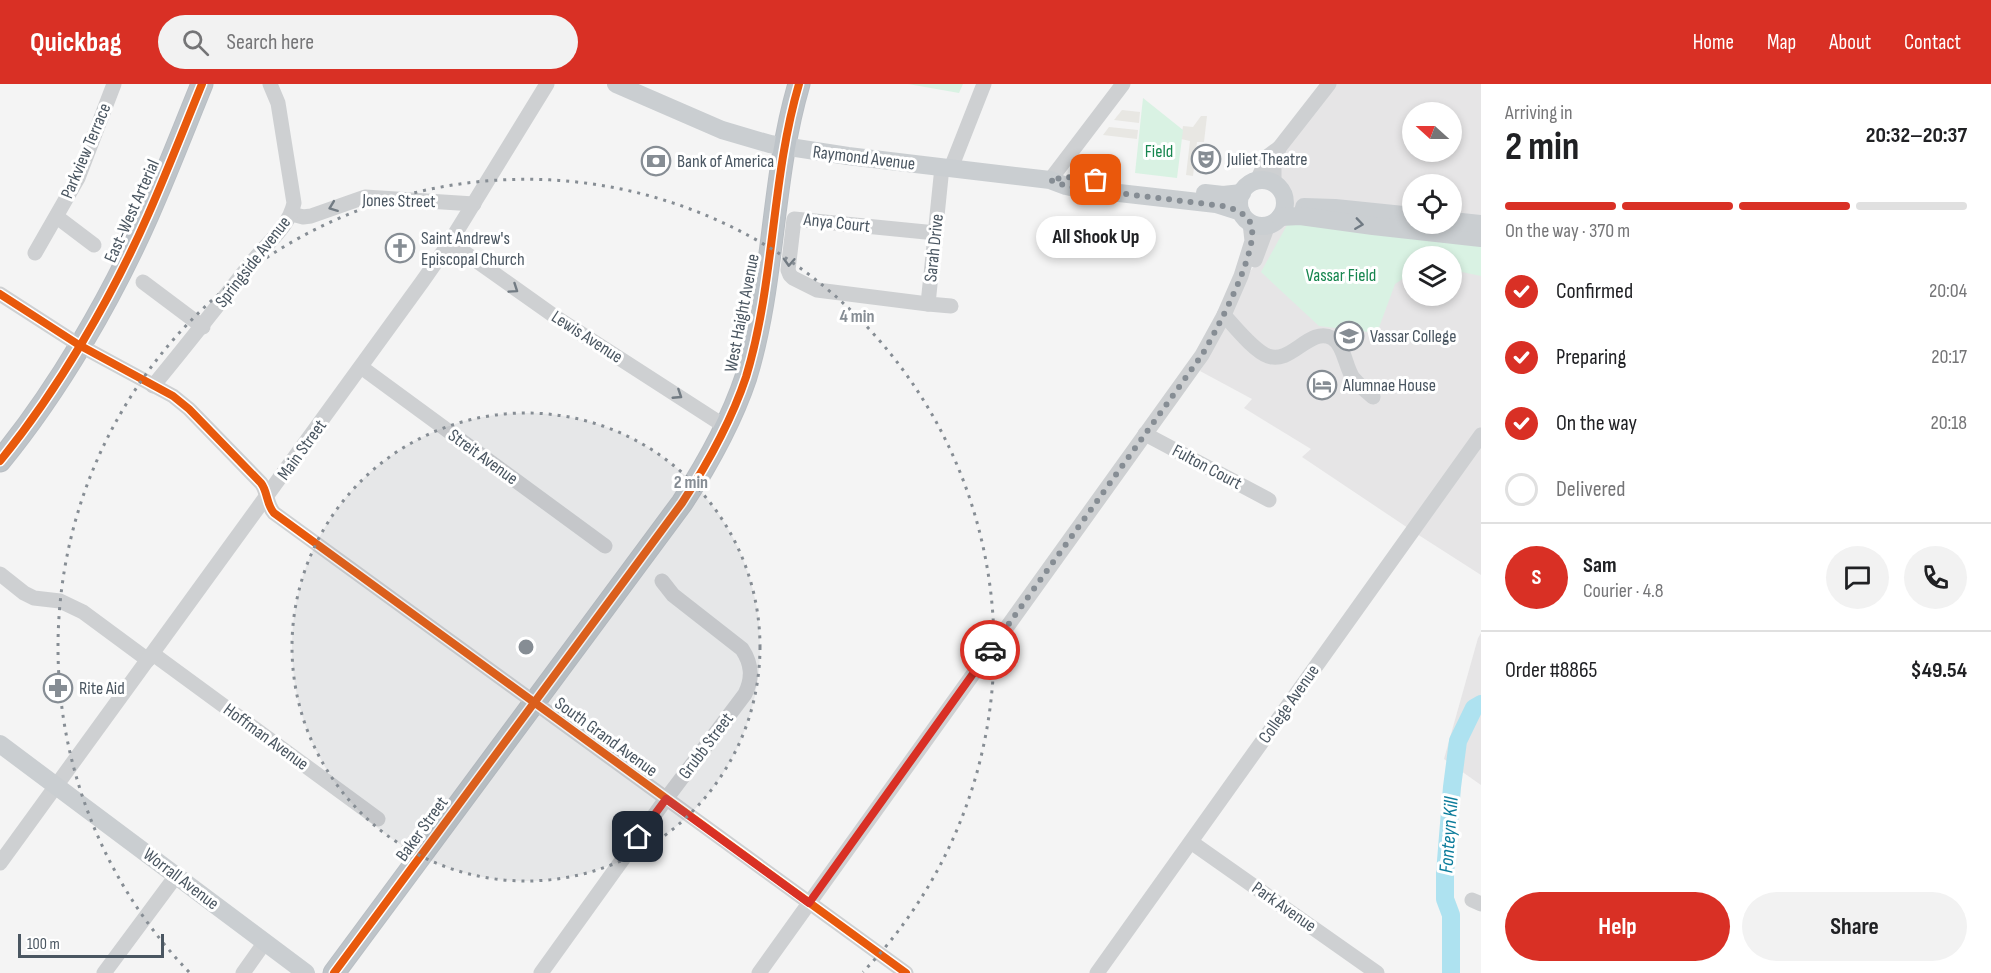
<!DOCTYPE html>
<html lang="en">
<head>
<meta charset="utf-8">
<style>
	:root { --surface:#fff; --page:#f2f2f2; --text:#202124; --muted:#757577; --line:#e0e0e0; --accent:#d93025 }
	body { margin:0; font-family:"Sofia Sans Condensed",sans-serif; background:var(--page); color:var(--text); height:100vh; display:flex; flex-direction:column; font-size:22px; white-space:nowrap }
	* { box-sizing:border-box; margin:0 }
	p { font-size:20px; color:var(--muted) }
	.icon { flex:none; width:33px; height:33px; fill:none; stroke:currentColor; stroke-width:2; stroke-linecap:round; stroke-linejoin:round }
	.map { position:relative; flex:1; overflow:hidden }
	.details { display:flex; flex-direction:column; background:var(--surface); width:510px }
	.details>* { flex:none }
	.needle { width:39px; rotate:291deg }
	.controls { position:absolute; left:1402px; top:18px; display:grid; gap:12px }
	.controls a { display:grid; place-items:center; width:60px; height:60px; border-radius:50%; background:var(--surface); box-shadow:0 3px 9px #0003; font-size:30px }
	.scale { position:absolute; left:18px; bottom:15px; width:146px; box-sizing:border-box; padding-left:6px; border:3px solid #4a5661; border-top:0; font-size:16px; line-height:21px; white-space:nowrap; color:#4a5661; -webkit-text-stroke:4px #fff; paint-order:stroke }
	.pin { position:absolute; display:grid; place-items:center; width:51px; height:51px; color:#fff; margin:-26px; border-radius:12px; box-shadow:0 3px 9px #0006 }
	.courier { position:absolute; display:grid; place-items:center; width:60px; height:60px; margin:-30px; border:4px solid #d93025; border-radius:50%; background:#fff; color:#222; box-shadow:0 2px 8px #0007 }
	.bubble { position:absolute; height:42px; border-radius:21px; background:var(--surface); box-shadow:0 3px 9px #0003; font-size:20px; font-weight:700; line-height:42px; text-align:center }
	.head em { font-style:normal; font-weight:700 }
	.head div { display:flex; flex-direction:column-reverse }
	.head { display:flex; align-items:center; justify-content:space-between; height:102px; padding:0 24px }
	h1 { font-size:39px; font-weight:700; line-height:45px }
	.bar { display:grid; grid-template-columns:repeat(4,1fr); gap:9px 6px; align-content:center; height:72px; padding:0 24px }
	.bar i { height:8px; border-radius:4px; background:var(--line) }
	.bar .on { background:var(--accent) }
	.bar p { grid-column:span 4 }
	.line { display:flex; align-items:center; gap:15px; padding:0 24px; border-top:2px solid var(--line) }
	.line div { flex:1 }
	.round { display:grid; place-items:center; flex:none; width:63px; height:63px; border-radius:32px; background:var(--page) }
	ol { padding:0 24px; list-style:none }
	li { display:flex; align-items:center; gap:18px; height:66px }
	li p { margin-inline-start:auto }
	li .icon { padding:6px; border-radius:50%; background:var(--accent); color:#fff; stroke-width:4 }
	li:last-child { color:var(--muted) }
	li i { width:33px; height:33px; border:3px solid var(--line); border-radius:50% }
	.action { display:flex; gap:12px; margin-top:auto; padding:12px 24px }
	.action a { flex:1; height:69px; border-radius:36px; background:var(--accent); color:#fff; font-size:24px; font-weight:700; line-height:69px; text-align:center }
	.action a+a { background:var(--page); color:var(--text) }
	header { display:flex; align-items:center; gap:36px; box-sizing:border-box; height:84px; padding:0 30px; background:var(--accent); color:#fff }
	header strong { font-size:28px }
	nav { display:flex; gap:33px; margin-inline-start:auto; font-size:21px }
	.search { width:420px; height:54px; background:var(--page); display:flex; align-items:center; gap:15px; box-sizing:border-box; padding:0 21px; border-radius:33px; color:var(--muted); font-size:22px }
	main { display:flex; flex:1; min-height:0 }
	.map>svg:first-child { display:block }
	.commercial { fill:#e8e7e3 }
	.education { fill:#e6e5e6; fill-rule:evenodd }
	.green { fill:#d9f2e3 }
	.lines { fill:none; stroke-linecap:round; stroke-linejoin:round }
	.river { stroke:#aee2f0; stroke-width:18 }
	.highway-casing { stroke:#b9bec3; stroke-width:23 }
	.minor { stroke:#ced0d2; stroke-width:15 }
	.major { stroke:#caced1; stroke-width:18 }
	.highway { stroke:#bec4c9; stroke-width:21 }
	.cycleway-casing { stroke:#fff; stroke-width:11 }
	.cycleway { stroke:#e8590c; stroke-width:8 }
	.oneway { stroke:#727b83 }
	.oneway2 { stroke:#707a83 }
	.done { stroke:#868d94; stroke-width:6; stroke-dasharray:0 10.8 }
	.route { stroke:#d93025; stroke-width:8 }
	.ring { fill:none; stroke:#868d94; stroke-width:3; stroke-dasharray:3 6 }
	.labels { text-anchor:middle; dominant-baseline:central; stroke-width:6; stroke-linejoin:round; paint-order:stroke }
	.street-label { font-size:18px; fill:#4a5661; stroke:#fff }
	.park-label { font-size:18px; fill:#17864f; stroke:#fff }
	.poi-label { font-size:18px; fill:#4a5661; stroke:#fff; text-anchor:start }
	.water-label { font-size:20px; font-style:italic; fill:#0c7c9b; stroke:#fff }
	.centre { fill:#868d94; stroke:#fff; stroke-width:3 }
	.ring-label { font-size:18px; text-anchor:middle; font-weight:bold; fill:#868d94; stroke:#fff; stroke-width:6; stroke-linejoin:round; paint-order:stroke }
</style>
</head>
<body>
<header>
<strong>Quickbag</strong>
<div class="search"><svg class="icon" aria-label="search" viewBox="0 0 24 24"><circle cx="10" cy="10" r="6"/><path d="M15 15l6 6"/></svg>Search here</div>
<nav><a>Home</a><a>Map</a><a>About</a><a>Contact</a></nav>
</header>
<main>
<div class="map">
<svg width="1481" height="889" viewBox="0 0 1481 889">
	<rect width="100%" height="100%" fill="#f4f4f4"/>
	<g class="commercial">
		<polygon points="1122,26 1140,28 1139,39 1114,36"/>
		<polygon points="1201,32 1207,32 1204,58 1197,58 1193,92 1186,91 1190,57 1181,55 1183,42 1193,43"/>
		<polygon points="1109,43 1138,46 1137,55 1103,51"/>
	</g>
	<g class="education">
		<path d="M1330 0H1481V491L1417 450 1302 373 1311 365 1244 324 1252 315 1200 287 1212 267 1245 195 1256 179 1267 151 1283 130 1286 122 1278 99 1281 74ZM1413 28H1452V68H1413ZM1413 100H1452V140H1413ZM1413 172H1452V212H1413Z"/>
		<polygon points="1481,549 1481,701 1444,675 1478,554"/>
	</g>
	<g class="green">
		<polygon points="908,0 963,0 959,9"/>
		<polygon points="1143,14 1183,46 1177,94 1135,89"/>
		<polygon points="1313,135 1481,152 1481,192 1452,186 1452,172 1413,172 1413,188 1395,200 1377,249 1319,242 1261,188 1287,141"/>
	</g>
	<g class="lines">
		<polyline class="river" points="1451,889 1451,831 1445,815 1445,789 1452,703 1458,657 1474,624 1481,620"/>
		<g class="highway-casing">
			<g id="highway">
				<path d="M0 377C58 306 111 215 148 131 167 88 184 44 202 0"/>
				<path d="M334 889 682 419C708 379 731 338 746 293 775 198 771 95 799 0"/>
			</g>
		</g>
		<g class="minor">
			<polyline points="1279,64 1329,0"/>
			<polyline points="942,83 928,220 951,222"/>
			<polyline points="951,84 984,0"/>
			<polyline points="1050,96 1123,0"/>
			<polyline points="1257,97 1268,72 1279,64 1274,82 1274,100"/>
			<polyline points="292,130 303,133 311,132 365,113 474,120"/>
			<polyline points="57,133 94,161"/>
			<polyline points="450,158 557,234 726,343"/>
			<polyline points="35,169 78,94 114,0"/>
			<polyline points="1255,176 1268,141"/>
			<polyline points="143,198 203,243"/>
			<path d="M0 210 79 261 173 312 189 325 261 399C268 408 266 420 274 429L906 889"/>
			<polyline points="928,220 817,206 793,194 790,191 788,186 794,135 936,149"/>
			<path d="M1224 231C1235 243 1254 267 1268 272 1291 281 1310 242 1332 254 1344 260 1345 282 1353 294 1359 301 1366 307 1373 313"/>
			<polyline points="361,283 605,462"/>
			<path d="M153 302C187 261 219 220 252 178 267 159 289 143 294 119L278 19 270 0"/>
			<polyline points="1145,350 1269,416"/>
			<polyline points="0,490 24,509 34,514 60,517 83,528 148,576"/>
			<polyline points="153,570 378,735"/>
			<polyline points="1191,758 1377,889"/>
			<polyline points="0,779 422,198 450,158 547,0"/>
			<polyline points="1472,816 1481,820"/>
			<polyline points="104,889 176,792"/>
			<polyline points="243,889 265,858"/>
			<path d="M541 889 666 715 745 610C753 594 752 580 742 565L673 511 662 497"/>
			<polyline points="759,889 1202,271 1224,231 1241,192 1252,157 1250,139"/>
			<polyline points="1097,889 1481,351"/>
		</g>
		<g class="major">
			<polyline points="616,0 722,46 770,60 848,72 1050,96 1066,102 1075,104 1216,120 1241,128"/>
			<circle cx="1262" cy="119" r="23"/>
			<polyline points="1205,109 1223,111 1242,109"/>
			<polyline points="1304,123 1335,124 1413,132"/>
			<polyline points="1280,133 1300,132 1373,142 1481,154"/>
			<polyline points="1452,137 1481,140"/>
			<polyline points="0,660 306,889"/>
		</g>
		<use href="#highway" class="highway"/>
		<g class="cycleway-casing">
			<g id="cycleway">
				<path d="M0 210 79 261 173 312 189 325 261 399C268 408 266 420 274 429L906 889"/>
				<path d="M0 377C58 306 111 215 148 131 167 88 184 44 202 0"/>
				<path d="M334 889 682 419C708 379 731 338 746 293 775 198 771 95 799 0"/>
			</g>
		</g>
		<use href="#cycleway" class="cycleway"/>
	</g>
	<defs><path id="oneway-chevron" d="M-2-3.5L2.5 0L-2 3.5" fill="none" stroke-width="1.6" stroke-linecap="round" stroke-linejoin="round" transform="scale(1.5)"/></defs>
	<g class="oneway">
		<use href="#oneway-chevron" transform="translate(333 123) rotate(159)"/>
		<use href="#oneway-chevron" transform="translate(789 178) rotate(93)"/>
		<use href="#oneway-chevron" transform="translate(514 205) rotate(34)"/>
		<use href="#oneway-chevron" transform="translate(678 311) rotate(33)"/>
	</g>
	<use class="oneway2" href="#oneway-chevron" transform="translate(1359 140) rotate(8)"/>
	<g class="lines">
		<path class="done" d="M990 566 1202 271C1215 249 1263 161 1250 138 1244 128 1234 125 1223 122L1077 104 1066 102 1050 96 1067 93 1096 96"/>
		<polyline class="route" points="638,753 666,715 809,819 990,566"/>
	</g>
	<circle cx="526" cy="563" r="234" fill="#868d94" fill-opacity=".12"/>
	<g class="ring">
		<circle cx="526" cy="563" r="234"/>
		<path d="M189 888A468 468 0 1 1 863 888"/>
	</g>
	<defs>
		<g id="theatre-ring" transform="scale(1.5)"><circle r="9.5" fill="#fff" stroke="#868d94" stroke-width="1.5"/><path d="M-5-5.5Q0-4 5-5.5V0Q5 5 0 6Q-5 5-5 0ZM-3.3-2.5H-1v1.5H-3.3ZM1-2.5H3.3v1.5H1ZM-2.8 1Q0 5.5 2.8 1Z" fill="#868d94"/></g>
		<g id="bank-ring" transform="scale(1.5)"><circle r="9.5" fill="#fff" stroke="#868d94" stroke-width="1.5"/><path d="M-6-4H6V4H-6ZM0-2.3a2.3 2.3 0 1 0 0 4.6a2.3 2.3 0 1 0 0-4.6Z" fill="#868d94"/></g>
		<g id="church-ring" transform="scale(1.5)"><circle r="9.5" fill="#fff" stroke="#868d94" stroke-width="1.5"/><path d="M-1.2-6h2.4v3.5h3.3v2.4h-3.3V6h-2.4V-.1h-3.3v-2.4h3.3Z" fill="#868d94"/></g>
		<g id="university-ring" transform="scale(1.5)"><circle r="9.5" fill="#fff" stroke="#868d94" stroke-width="1.5"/><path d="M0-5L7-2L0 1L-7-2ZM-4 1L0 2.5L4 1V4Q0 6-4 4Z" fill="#868d94"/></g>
		<g id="hotel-ring" transform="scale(1.5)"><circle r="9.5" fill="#fff" stroke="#868d94" stroke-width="1.5"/><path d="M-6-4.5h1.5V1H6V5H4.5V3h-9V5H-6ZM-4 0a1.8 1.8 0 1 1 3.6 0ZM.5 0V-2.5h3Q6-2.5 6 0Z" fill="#868d94"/></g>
		<g id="pharmacy-ring" transform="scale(1.5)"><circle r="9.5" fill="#fff" stroke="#868d94" stroke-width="1.5"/><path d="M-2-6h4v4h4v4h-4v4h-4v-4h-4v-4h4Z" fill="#868d94"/></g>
	</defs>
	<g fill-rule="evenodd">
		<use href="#theatre-ring" x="1206" y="75"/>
		<use href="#bank-ring" x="656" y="77"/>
		<use href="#church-ring" x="400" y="164"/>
		<use href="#university-ring" x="1349" y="252"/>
		<use href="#hotel-ring" x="1322" y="301"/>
		<use href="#pharmacy-ring" x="58" y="604"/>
	</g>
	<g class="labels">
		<g class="street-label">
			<text transform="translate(86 67) rotate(-67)">Parkview Terrace</text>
			<text transform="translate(864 74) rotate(7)">Raymond Avenue</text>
			<text transform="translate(399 117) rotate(1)">Jones Street</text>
			<text transform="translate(132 127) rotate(-66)">East-West Arterial</text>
			<text transform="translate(837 139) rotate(6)">Anya Court</text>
			<text transform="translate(934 164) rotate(-84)">Sarah Drive</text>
			<text transform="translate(253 178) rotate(-52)">Springside Avenue</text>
			<text transform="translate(742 229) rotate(-79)">West Haight Avenue</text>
			<text transform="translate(587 253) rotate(33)">Lewis Avenue</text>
			<text transform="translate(302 366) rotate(-54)">Main Street</text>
			<text transform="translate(483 373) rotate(36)">Streit Avenue</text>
			<text transform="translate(1207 383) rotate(28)">Fulton Court</text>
			<text transform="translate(1289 620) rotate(-55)">College Avenue</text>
			<text transform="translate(266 653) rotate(36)">Hoffman Avenue</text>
			<text transform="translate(606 653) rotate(36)">South Grand Avenue</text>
			<text transform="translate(706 662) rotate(-53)">Grubb Street</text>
			<text transform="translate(422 745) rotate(-54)">Baker Street</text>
			<text transform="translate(181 795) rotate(37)">Worrall Avenue</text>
			<text transform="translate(1284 823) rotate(35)">Park Avenue</text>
		</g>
		<g class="park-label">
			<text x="1159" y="67">Field</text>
			<text x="1341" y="191">Vassar Field</text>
		</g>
		<g class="poi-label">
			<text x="1227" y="75">Juliet Theatre</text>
			<text x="677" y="77">Bank of America</text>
			<text x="421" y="154">Saint Andrew's<tspan x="421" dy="21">Episcopal Church</tspan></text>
			<text x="1370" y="252">Vassar College</text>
			<text x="1343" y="301">Alumnae House</text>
			<text x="79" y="604">Rite Aid</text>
		</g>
		<g class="water-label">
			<text transform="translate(1449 751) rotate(-86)">Fonteyn Kill</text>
		</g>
	</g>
	<circle cx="526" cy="563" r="9" class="centre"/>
	<g class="ring-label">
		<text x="857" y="238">4 min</text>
		<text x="691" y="404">2 min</text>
	</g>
</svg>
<div class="controls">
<a><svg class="needle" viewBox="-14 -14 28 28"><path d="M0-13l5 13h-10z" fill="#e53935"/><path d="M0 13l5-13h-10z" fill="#757577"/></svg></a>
<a><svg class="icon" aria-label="locate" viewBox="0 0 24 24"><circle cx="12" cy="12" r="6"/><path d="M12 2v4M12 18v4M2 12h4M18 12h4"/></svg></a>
<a><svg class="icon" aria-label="layers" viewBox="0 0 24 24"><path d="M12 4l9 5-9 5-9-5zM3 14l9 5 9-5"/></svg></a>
</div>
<div class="scale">100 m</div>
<div class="pin" style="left:1096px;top:96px;background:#ea580c"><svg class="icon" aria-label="bag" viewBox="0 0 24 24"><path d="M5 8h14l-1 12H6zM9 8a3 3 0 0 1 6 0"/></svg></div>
<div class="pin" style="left:638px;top:753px;background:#1f2937"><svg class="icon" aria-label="home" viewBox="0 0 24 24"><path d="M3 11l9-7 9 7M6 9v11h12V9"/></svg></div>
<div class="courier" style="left:990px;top:566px"><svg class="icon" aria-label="car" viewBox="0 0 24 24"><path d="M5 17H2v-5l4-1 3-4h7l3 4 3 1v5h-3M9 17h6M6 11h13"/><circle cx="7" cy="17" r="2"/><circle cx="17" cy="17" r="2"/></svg></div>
<div class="bubble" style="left:1036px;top:132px;width:120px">All Shook Up</div>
</div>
<section class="details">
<div class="head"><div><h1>2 min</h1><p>Arriving in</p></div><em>20:32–20:37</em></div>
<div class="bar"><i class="on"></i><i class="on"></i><i class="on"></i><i></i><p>On the way · 370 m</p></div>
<ol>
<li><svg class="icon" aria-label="check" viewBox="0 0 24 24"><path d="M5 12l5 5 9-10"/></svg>Confirmed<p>20:04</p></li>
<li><svg class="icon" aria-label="check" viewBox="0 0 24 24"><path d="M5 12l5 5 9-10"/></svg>Preparing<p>20:17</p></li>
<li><svg class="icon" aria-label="check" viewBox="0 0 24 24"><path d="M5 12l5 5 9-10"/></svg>On the way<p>20:18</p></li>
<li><i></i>Delivered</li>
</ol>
<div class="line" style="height:108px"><b class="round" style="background:var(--accent);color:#fff">S</b><div><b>Sam</b><p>Courier · 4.8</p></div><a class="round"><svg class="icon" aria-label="chat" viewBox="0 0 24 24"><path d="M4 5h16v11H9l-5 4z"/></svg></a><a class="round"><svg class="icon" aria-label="phone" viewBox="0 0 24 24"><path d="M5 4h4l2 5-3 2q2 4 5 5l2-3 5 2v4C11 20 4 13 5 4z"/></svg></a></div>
<div class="line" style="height:78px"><div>Order #8865</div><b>$49.54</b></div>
<div class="action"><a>Help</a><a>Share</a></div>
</section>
</main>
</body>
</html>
